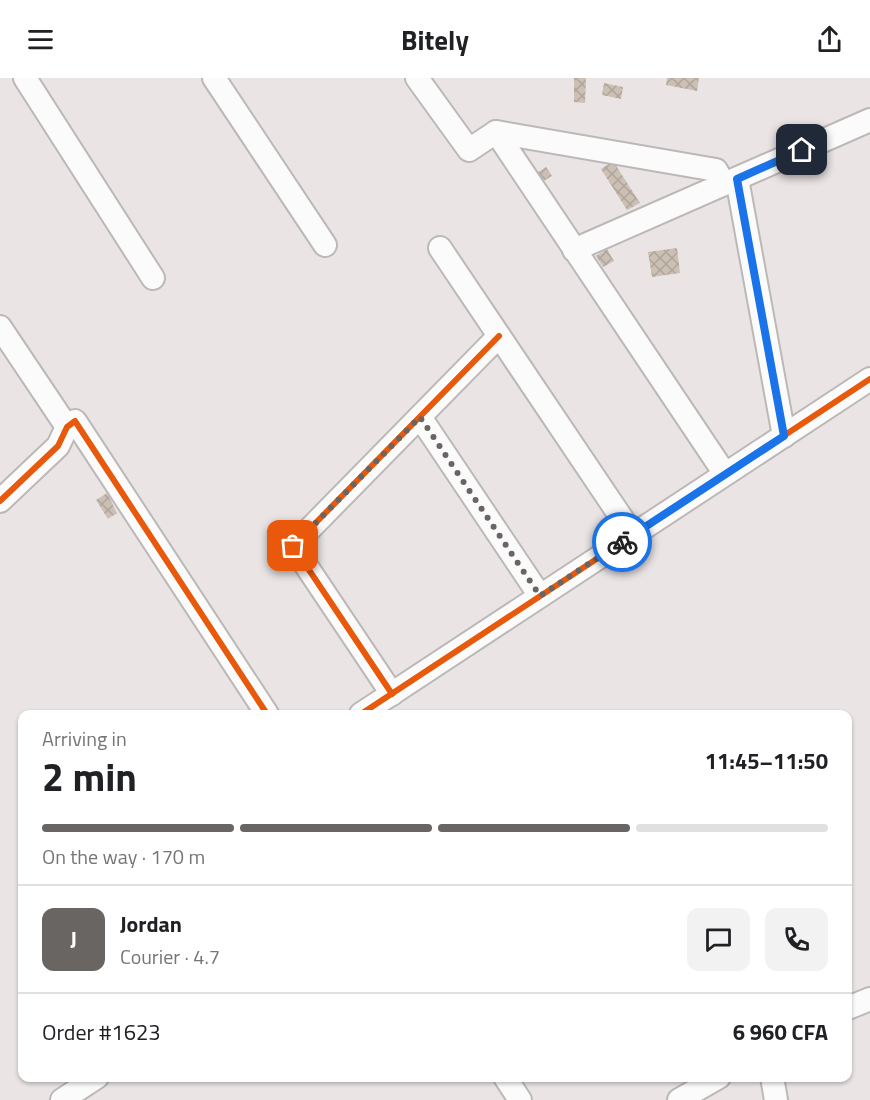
<!DOCTYPE html>
<html lang="en">
<head>
<meta charset="utf-8">
<style>
	:root { --surface:#fff; --page:#f2f2f2; --text:#202124; --muted:#757577; --line:#e0e0e0; --accent:#696563 }
	body { margin:0; font-family:"Titillium Web",sans-serif; background:var(--page); color:var(--text); height:100vh; display:flex; flex-direction:column; font-size:22px; white-space:nowrap }
	* { box-sizing:border-box; margin:0 }
	p { font-size:20px; color:var(--muted) }
	.icon { flex:none; width:33px; height:33px; fill:none; stroke:currentColor; stroke-width:2; stroke-linecap:round; stroke-linejoin:round }
	.map { position:relative; flex:1; overflow:hidden }
	.drawer { position:absolute; left:18px; top:632px; width:834px; height:372px; display:flex; flex-direction:column; background:var(--surface); border-radius:12px; box-shadow:0 2px 4px #0004 }
	.drawer>* { flex:none }
	.pin { position:absolute; display:grid; place-items:center; width:51px; height:51px; color:#fff; margin:-26px; border-radius:12px; box-shadow:0 3px 9px #0006 }
	.courier { position:absolute; display:grid; place-items:center; width:60px; height:60px; margin:-30px; border:4px solid #1a73e8; border-radius:50%; background:#fff; color:#222; box-shadow:0 2px 8px #0007 }
	.overview em { font-style:normal; font-weight:700 }
	.overview div { display:flex; flex-direction:column-reverse }
	.overview { display:flex; align-items:center; justify-content:space-between; height:102px; padding:0 24px }
	h1 { font-size:39px; font-weight:700; line-height:45px }
	.bar { display:grid; grid-template-columns:repeat(4,1fr); gap:9px 6px; align-content:center; height:72px; padding:0 24px }
	.bar i { height:8px; border-radius:4px; background:var(--line) }
	.bar .current { background:var(--accent) }
	.bar p { grid-column:span 4 }
	.line { display:flex; align-items:center; gap:15px; padding:0 24px; border-top:2px solid var(--line) }
	.line div { flex:1 }
	.round { display:grid; place-items:center; flex:none; width:63px; height:63px; border-radius:12px; background:var(--page) }
	header { display:flex; justify-content:space-between; align-items:center; height:78px; padding:0 24px; background:var(--surface); font-size:27px; font-weight:700 }
	.map>svg:first-child { display:block }
	.building { fill:url(#building-cross-hatch) }
	.lines { fill:none; stroke-linecap:round; stroke-linejoin:round }
	.minor-casing { stroke:#bcb8b7; stroke-width:26 }
	.minor { stroke:#fcfbfb; stroke-width:22 }
	.cycleway-casing { stroke:#fff; stroke-width:10 }
	.cycleway { stroke:#e8590c; stroke-width:6 }
	.done { stroke:#696563; stroke-width:6; stroke-dasharray:0 10.8 }
	.route { stroke:#1a73e8; stroke-width:8 }
</style>
</head>
<body>
<header><svg class="icon" aria-label="menu" viewBox="0 0 24 24"><path d="M4 6h16M4 12h16M4 18h16"/></svg>Bitely<svg class="icon" aria-label="share" viewBox="0 0 24 24"><path d="M12 15V3M7 8l5-5 5 5M5 13v7h14v-7"/></svg></header>
<div class="map">
<svg width="870" height="1022" viewBox="0 0 870 1022">
	<defs>
		<pattern id="building-cross-hatch" width="8" height="8" patternUnits="userSpaceOnUse" patternTransform="scale(1.5)"><rect width="8" height="8" fill="#ccc0b5"/><path d="M0 0l8 8M0 8l8-8" fill="none" stroke="#afa59b"/></pattern>
	</defs>
	<rect width="100%" height="100%" fill="#eae5e4"/>
	<g class="building">
		<polygon points="574,0 586,0 585,25 574,24"/>
		<polygon points="667,0 699,0 697,13 666,7"/>
		<polygon points="604,5 623,9 621,21 602,17"/>
		<polygon points="613,83 640,125 627,132 601,91"/>
		<polygon points="546,89 552,98 540,105 535,96"/>
		<polygon points="677,170 680,195 652,199 648,174"/>
		<polygon points="607,171 614,183 603,189 596,178"/>
		<polygon points="107,415 117,435 108,441 96,422"/>
	</g>
	<g class="lines">
		<g class="minor-casing">
			<g id="minor">
				<polyline points="25,0 153,200"/>
				<polyline points="214,0 325,167"/>
				<polyline points="417,0 469,72 496,54 716,92 724,106"/>
				<polyline points="496,54 725,396"/>
				<polyline points="737,101 784,358"/>
				<polyline points="440,170 633,457"/>
				<polyline points="574,172 870,42"/>
				<polyline points="0,249 67,349"/>
				<polyline points="420,339 540,518"/>
				<polyline points="0,423 58,368 67,349 75,343 267,636"/>
				<polyline points="392,616 293,468 499,258"/>
				<polyline points="361,636 870,301"/>
				<polyline points="848,930 870,921"/>
				<polyline points="505,999 520,1022"/>
				<polyline points="772,999 776,1022"/>
				<polyline points="62,1022 97,999"/>
				<polyline points="679,1022 719,999"/>
			</g>
		</g>
		<use href="#minor" class="minor"/>
		<g class="cycleway-casing">
			<g id="cycleway">
				<polyline points="0,423 58,368 67,349 75,343 267,636"/>
				<polyline points="392,616 293,468 499,258"/>
				<polyline points="361,636 870,301"/>
			</g>
		</g>
		<use href="#cycleway" class="cycleway"/>
	</g>
	<g class="lines">
		<polyline class="done" points="293,468 420,339 540,518 622,464"/>
		<polyline class="route" points="622,464 784,358 737,101 802,72"/>
	</g>
</svg>
<div class="pin" style="left:293px;top:468px;background:#ea580c"><svg class="icon" aria-label="bag" viewBox="0 0 24 24"><path d="M5 8h14l-1 12H6zM9 8a3 3 0 0 1 6 0"/></svg></div>
<div class="pin" style="left:802px;top:72px;background:#1f2937"><svg class="icon" aria-label="home" viewBox="0 0 24 24"><path d="M3 11l9-7 9 7M6 9v11h12V9"/></svg></div>
<div class="courier" style="left:622px;top:464px"><svg class="icon" aria-label="bike" viewBox="0 0 24 24"><circle cx="6" cy="16" r="4"/><circle cx="18" cy="16" r="4"/><path d="M6 16l4-8h5l3 8M10 8l3 8H6M13 5h3"/></svg></div>
<section class="drawer">
<div class="overview"><div><h1>2 min</h1><p>Arriving in</p></div><em>11:45–11:50</em></div>
<div class="bar"><i class="current"></i><i class="current"></i><i class="current"></i><i></i><p>On the way · 170 m</p></div>
<div class="line" style="height:108px"><b class="round" style="background:var(--accent);color:#fff">J</b><div><b>Jordan</b><p>Courier · 4.7</p></div><a class="round"><svg class="icon" aria-label="chat" viewBox="0 0 24 24"><path d="M4 5h16v11H9l-5 4z"/></svg></a><a class="round"><svg class="icon" aria-label="phone" viewBox="0 0 24 24"><path d="M5 4h4l2 5-3 2q2 4 5 5l2-3 5 2v4C11 20 4 13 5 4z"/></svg></a></div>
<div class="line" style="height:78px"><div>Order #1623</div><b>6 960 CFA</b></div>
</section>
</div>
</body>
</html>
